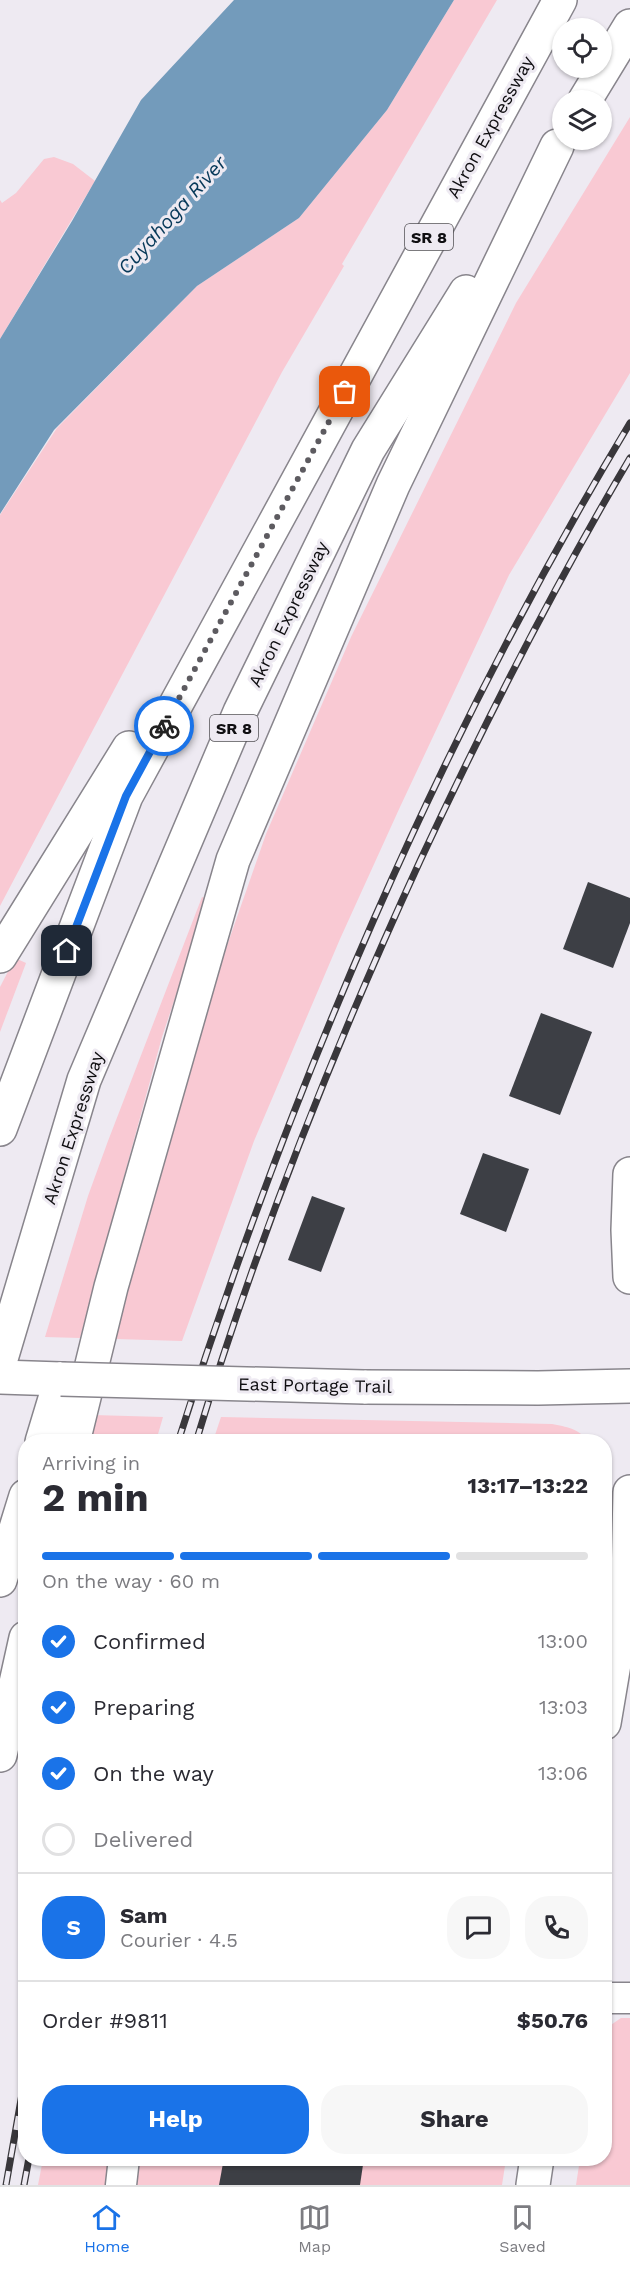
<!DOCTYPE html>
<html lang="en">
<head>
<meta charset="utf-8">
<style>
	:root { --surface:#fff; --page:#f7f7f7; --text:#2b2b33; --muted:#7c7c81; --line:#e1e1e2; --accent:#1a73e8 }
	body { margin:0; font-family:"Work Sans",sans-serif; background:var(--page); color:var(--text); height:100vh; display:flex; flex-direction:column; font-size:22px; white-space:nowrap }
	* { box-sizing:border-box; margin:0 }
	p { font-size:20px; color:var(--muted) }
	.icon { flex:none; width:33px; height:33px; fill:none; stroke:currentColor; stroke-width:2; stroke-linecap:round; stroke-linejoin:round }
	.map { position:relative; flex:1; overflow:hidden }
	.drawer { position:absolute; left:18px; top:1434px; width:594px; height:732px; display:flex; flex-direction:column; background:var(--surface); border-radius:24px; box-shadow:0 2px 4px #0004 }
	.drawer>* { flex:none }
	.buttons { position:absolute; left:552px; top:18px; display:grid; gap:12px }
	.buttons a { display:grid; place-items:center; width:60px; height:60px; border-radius:50%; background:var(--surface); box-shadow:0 2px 4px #0004; font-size:30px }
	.pin { position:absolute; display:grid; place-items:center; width:51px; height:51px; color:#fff; margin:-26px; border-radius:12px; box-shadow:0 3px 9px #0006 }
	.courier { position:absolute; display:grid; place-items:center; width:60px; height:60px; margin:-30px; border:4px solid #1a73e8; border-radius:50%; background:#fff; color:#222; box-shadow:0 2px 8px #0007 }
	.headline em { font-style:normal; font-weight:700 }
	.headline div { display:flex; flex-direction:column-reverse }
	.headline { display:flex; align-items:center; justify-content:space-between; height:102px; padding:0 24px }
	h1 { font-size:39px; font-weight:700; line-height:45px }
	.bar { display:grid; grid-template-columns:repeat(4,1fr); gap:9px 6px; align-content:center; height:72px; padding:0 24px }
	.bar i { height:8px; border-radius:4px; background:var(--line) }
	.bar .current { background:var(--accent) }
	.bar p { grid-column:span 4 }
	.line { display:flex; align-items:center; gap:15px; padding:0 24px; border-top:2px solid var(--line) }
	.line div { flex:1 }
	.round { display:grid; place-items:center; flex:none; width:63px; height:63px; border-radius:24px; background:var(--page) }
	ol { padding:0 24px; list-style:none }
	li { display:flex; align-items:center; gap:18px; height:66px }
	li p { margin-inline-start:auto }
	li .icon { padding:6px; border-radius:50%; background:var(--accent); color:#fff; stroke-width:4 }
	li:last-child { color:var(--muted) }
	li i { width:33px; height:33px; border:3px solid var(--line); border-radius:50% }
	.button { display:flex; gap:12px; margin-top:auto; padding:12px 24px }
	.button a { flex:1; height:69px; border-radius:24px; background:var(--accent); color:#fff; font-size:24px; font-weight:700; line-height:69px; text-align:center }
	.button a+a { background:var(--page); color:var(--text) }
	.tab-bar { display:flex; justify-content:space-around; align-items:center; height:84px; border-top:2px solid var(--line); background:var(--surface); font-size:16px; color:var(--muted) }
	.tab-bar a { display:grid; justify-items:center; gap:3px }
	.tab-bar .current { color:var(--accent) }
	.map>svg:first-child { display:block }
	.green { fill:#f9c9d3 }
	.water { fill:#739bbb }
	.building { fill:#3d3f45 }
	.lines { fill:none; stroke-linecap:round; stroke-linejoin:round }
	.minor-casing { stroke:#88858c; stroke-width:33 }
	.tertiary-casing { stroke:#88858c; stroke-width:36 }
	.secondary-casing { stroke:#88858c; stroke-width:36 }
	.motorway-casing { stroke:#88858c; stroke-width:36 }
	.minor { stroke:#fff; stroke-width:30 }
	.tertiary { stroke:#fff; stroke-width:33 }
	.secondary { stroke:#fff; stroke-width:33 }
	.motorway { stroke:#fff; stroke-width:33 }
	.rail-casing { stroke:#39373b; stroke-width:7 }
	.rail { stroke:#eeeaf2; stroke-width:4.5; stroke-dasharray:14; stroke-linecap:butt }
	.tertiary-bridge-casing { stroke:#88858c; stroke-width:36; stroke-linecap:butt }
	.tertiary-bridge { stroke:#fff; stroke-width:33 }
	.done { stroke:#5d5b60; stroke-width:6; stroke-dasharray:0 10.8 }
	.route { stroke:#1a73e8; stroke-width:8 }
	.labels { text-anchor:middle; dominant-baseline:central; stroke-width:6; stroke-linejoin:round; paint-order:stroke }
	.shield { fill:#eeeaf2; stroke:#525054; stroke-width:1.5 }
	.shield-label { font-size:16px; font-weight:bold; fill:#0f0e11 }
	.street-label { font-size:18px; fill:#0f0e11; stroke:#eeeaf2 }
	.water-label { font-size:20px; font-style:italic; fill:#073959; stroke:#eeeaf2 }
</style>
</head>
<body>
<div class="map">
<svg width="630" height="2185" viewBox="0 0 630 2185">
	<rect width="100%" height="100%" fill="#eeeaf2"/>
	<g class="green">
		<polygon points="454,0 497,0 342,264 344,266 282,372 0,906 0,515 57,428 197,286 299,218 387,110"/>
		<polygon points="630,117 630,373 509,575 400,807 340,939 254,1141 182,1341 116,1339 132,1270 199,1026 266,834 351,637 516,303"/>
		<polygon points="54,157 73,164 95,181 0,339 0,200 2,203 16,193 44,159"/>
		<polygon points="202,897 208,899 162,1037 80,1338 45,1337 88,1196 108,1141"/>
		<polygon points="15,958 26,963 0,1032 0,987"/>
		<polygon points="93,1415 163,1417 156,1441 87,1442"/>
		<path d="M221 1417 552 1424C566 1427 579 1428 587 1441H213Z"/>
		<polygon points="621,2018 630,2018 630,2185 576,2185 580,2159 604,2158 605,2029"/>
		<polygon points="43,2159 506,2159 502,2185 38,2185"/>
	</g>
	<polygon class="water" points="234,0 454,0 387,110 299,218 197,286 54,430 0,514 0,339 72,221 141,100"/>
	<g class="building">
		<polygon points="588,882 630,898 630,923 613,968 563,949"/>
		<polygon points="541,1013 592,1032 560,1115 509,1096"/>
		<polygon points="483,1153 529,1169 506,1232 460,1214"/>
		<polygon points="312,1196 345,1208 321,1272 288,1260"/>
		<polygon points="224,2158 364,2158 360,2185 219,2185"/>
	</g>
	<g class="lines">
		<g class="minor-casing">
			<g id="minor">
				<polyline points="604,1998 630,1998"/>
				<polyline points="121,2185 124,2158"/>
			</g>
		</g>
		<g class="tertiary-casing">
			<g id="tertiary">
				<polyline points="630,1174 628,1230 630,1277"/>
				<polyline points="364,1387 538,1388 630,1386"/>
				<polyline points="604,1723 628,1581 630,1492"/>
				<polyline points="533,2185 537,2158"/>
			</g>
		</g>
		<g class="secondary-casing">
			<polyline id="secondary" points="0,1377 61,1379"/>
		</g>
		<g class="motorway-casing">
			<g id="motorway">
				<polyline points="585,100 630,26"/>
				<polyline points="0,956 129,748"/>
				<polyline points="0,1129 126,796 560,0"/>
				<polyline points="0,1362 84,1080 240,712 368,450 466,292"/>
				<polyline points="42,1442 61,1379"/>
				<polyline points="73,1442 111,1287 233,860 393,485 557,146"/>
				<polyline points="0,1580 26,1496"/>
				<polyline points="0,1755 26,1638"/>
			</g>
		</g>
		<use href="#minor" class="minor"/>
		<use href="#tertiary" class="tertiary"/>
		<use href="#secondary" class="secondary"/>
		<use href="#motorway" class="motorway"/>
		<g class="rail-casing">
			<g id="rail">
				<path d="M178 1442C289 1089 439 740 630 423"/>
				<path d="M196 1442C256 1243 333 1050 420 861 484 724 553 588 630 458"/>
				<polyline points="6,2185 26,2071"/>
				<polyline points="24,2185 29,2158"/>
			</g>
		</g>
		<use href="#rail" class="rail"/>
		<g class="tertiary-bridge-casing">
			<polyline id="tertiary-bridge" points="61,1379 364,1387"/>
		</g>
		<use href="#tertiary-bridge" class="tertiary-bridge"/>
	</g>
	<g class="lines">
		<polyline class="done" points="164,726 345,392"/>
		<polyline class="route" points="67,951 126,796 164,726"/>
	</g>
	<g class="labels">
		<g class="shield">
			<rect x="405" y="224" width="48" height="26" rx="4.5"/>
			<rect x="210" y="715" width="48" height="26" rx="4.5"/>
		</g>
		<g class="shield-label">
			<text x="429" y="237">SR 8</text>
			<text x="234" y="728">SR 8</text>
		</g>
		<g class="street-label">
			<text transform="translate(490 127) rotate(-61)">Akron Expressway</text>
			<text transform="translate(288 614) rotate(-64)">Akron Expressway</text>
			<text transform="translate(73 1128) rotate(-72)">Akron Expressway</text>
			<text transform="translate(315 1385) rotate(1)">East Portage Trail</text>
		</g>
		<g class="water-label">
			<text transform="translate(172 215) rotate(-48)">Cuyahoga River</text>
		</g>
	</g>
</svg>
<div class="buttons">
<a><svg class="icon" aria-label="locate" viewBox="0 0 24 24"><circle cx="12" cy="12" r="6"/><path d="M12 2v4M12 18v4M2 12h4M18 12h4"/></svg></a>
<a><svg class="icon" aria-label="layers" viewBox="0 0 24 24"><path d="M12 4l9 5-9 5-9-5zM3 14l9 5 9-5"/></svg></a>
</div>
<div class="pin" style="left:345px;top:392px;background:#ea580c"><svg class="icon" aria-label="bag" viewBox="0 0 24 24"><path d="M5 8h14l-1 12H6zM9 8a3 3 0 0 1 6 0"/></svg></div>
<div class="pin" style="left:67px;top:951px;background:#1f2937"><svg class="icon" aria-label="home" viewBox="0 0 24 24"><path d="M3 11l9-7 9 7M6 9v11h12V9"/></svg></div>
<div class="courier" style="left:164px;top:726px"><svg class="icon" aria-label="bike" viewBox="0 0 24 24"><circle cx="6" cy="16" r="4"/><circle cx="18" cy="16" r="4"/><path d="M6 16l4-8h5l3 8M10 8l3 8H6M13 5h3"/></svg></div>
<section class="drawer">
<div class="headline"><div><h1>2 min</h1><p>Arriving in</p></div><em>13:17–13:22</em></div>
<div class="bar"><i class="current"></i><i class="current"></i><i class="current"></i><i></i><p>On the way · 60 m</p></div>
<ol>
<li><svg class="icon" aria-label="check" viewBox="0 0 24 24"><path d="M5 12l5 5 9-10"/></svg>Confirmed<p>13:00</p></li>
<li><svg class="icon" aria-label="check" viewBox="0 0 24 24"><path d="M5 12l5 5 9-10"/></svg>Preparing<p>13:03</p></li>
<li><svg class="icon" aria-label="check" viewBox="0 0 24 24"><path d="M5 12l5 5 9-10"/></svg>On the way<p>13:06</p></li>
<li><i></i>Delivered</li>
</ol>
<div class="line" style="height:108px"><b class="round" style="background:var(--accent);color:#fff">S</b><div><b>Sam</b><p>Courier · 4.5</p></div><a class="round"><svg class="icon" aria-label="chat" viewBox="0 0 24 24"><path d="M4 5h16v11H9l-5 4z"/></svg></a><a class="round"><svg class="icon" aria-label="phone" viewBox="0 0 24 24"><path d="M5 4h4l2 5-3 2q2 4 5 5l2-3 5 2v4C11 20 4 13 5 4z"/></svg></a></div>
<div class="line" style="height:78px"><div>Order #9811</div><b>$50.76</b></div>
<div class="button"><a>Help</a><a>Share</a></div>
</section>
</div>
<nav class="tab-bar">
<a class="current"><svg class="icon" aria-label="home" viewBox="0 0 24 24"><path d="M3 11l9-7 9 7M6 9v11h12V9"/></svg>Home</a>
<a><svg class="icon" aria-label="map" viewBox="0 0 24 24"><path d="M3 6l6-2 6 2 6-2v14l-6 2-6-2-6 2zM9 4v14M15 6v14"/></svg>Map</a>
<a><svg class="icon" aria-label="saved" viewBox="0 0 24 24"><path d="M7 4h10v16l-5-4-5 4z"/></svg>Saved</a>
</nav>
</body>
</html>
